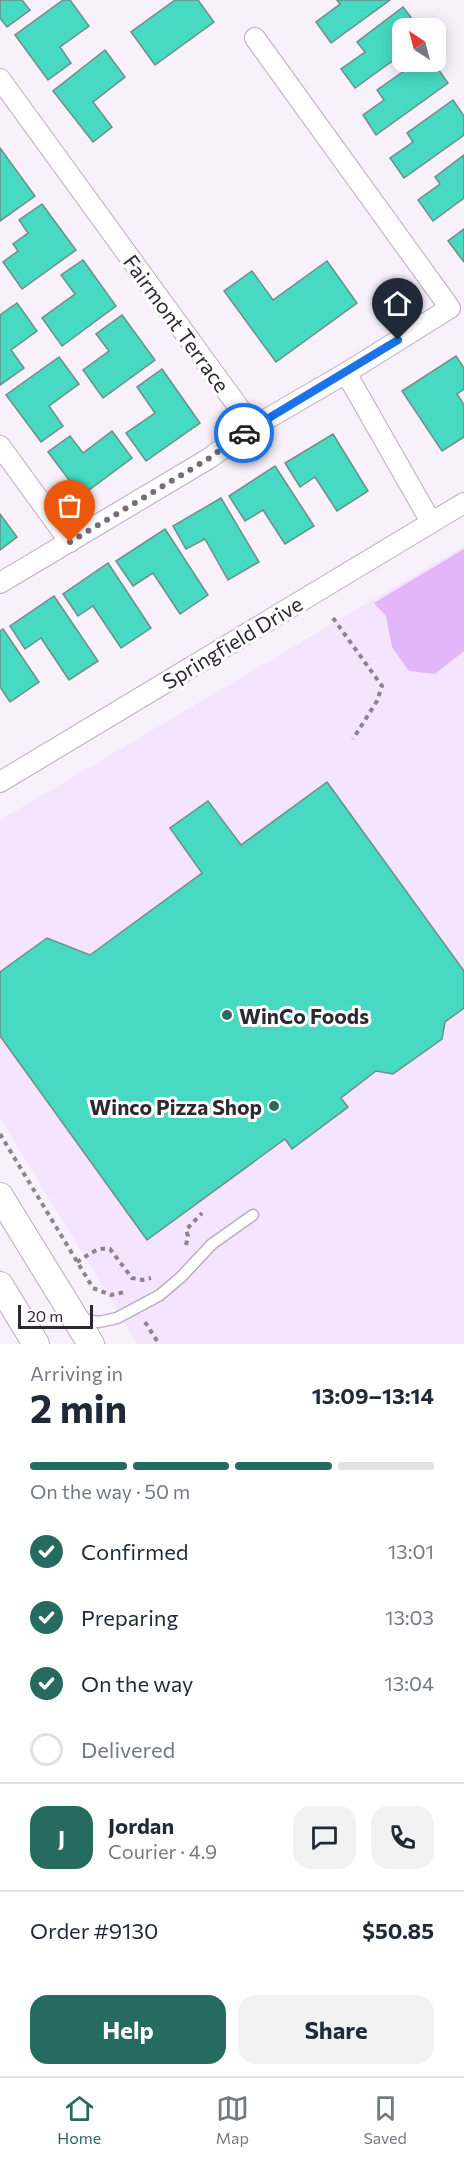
<!DOCTYPE html>
<html lang="en">
<head>
<meta charset="utf-8">
<style>
	:root { --surface:#fff; --page:#f2f2f3; --text:#1f2937; --muted:#747a83; --line:#e0e1e3; --accent:#256b60 }
	body { margin:0; font-family:Commissioner,sans-serif; background:var(--page); color:var(--text); height:100vh; display:flex; flex-direction:column; font-size:22px; white-space:nowrap }
	* { box-sizing:border-box; margin:0 }
	p { font-size:20px; color:var(--muted) }
	.icon { flex:none; width:33px; height:33px; fill:none; stroke:currentColor; stroke-width:2; stroke-linecap:round; stroke-linejoin:round }
	.map { position:relative; height:1344px; overflow:hidden }
	.drawer { display:flex; flex-direction:column; background:var(--surface); flex:1 }
	.drawer>* { flex:none }
	.needle { width:39px; rotate:324deg }
	.controls { position:absolute; left:392px; top:18px; display:grid; gap:12px }
	.controls a { display:grid; place-items:center; width:54px; height:54px; border-radius:12px; background:var(--surface); box-shadow:0 3px 15px #0003; font-size:30px }
	.scale { position:absolute; left:18px; bottom:15px; width:75px; box-sizing:border-box; padding-left:6px; border:3px solid #2e2832; border-top:0; font-size:16px; line-height:21px; white-space:nowrap; color:#2e2832; -webkit-text-stroke:4px #fff; paint-order:stroke }
	.pin { position:absolute; display:grid; place-items:center; width:51px; height:51px; color:#fff; margin:-62px -26px; border-radius:50% 50% 50% 0; rotate:-45deg; box-shadow:0 0 6px #0007 }
	.pin .icon { rotate:45deg }
	.courier { position:absolute; display:grid; place-items:center; width:60px; height:60px; margin:-30px; border:4px solid #1a73e8; border-radius:50%; background:#fff; color:#222; box-shadow:0 2px 8px #0007 }
	.summary em { font-style:normal; font-weight:700 }
	.summary div { display:flex; flex-direction:column-reverse }
	.summary { display:flex; align-items:center; justify-content:space-between; height:102px; padding:0 30px }
	h1 { font-size:39px; font-weight:700; line-height:45px }
	.bar { display:grid; grid-template-columns:repeat(4,1fr); gap:9px 6px; align-content:center; height:72px; padding:0 30px }
	.bar i { height:8px; border-radius:4px; background:var(--line) }
	.bar .on { background:var(--accent) }
	.bar p { grid-column:span 4 }
	.line { display:flex; align-items:center; gap:15px; padding:0 30px; border-top:2px solid var(--line) }
	.line div { flex:1 }
	.round { display:grid; place-items:center; flex:none; width:63px; height:63px; border-radius:18px; background:var(--page) }
	ol { padding:0 30px; list-style:none }
	li { display:flex; align-items:center; gap:18px; height:66px }
	li p { margin-inline-start:auto }
	li .icon { padding:6px; border-radius:50%; background:var(--accent); color:#fff; stroke-width:4 }
	li:last-child { color:var(--muted) }
	li i { width:33px; height:33px; border:3px solid var(--line); border-radius:50% }
	.primary-button { display:flex; gap:12px; margin-top:auto; padding:12px 30px }
	.primary-button a { flex:1; height:69px; border-radius:18px; background:var(--accent); color:#fff; font-size:24px; font-weight:700; line-height:69px; text-align:center }
	.primary-button a+a { background:var(--page); color:var(--text) }
	.dock { display:flex; justify-content:space-around; align-items:center; height:84px; border-top:2px solid var(--line); background:var(--surface); font-size:16px; color:var(--muted) }
	.dock a { display:grid; justify-items:center; gap:3px }
	.dock .on { color:var(--accent) }
	.map>svg:first-child { display:block }
	.built { fill:#f5e4fe }
	.green { fill:#e2b6f9 }
	.building { fill:#47d9c2; stroke:#6d8f87; stroke-width:1.5 }
	.lines { fill:none; stroke-linecap:round; stroke-linejoin:round }
	.service-casing { stroke:#bcacc5; stroke-width:13 }
	.minor-casing { stroke:#bcacc5; stroke-width:22 }
	.tertiary-casing { stroke:#bcacc5; stroke-width:28 }
	.path { stroke:#8a848e; stroke-width:4; stroke-dasharray:4.5 4.5; stroke-linecap:butt }
	.service { stroke:#fff; stroke-width:10 }
	.minor { stroke:#fff; stroke-width:20 }
	.tertiary { stroke:#fff; stroke-width:26 }
	.done { stroke:#756e79; stroke-width:6; stroke-dasharray:0 10.8 }
	.route { stroke:#1a73e8; stroke-width:8 }
	.poi-dot { fill:#256b60; stroke:#fff; stroke-width:2 }
	.labels { text-anchor:middle; dominant-baseline:central; stroke-width:6; stroke-linejoin:round; paint-order:stroke }
	.street-label { font-size:21px; fill:#2e2832; stroke:#fff }
	.poi-label { font-size:21px; font-weight:bold; fill:#2e2832; stroke:#fff; text-anchor:start }
</style>
</head>
<body>
<div class="map">
<svg width="464" height="1344" viewBox="0 0 464 1344">
	<rect width="100%" height="100%" fill="#f8f1fc"/>
	<polygon class="built" points="464,546 464,1344 138,1344 0,1118 0,820"/>
	<polygon class="green" points="464,549 464,651 435,674 409,671 392,647 386,616 374,603"/>
	<g class="building">
		<polygon points="0,0 22,0 30,10 7,27 0,18"/>
		<polygon points="63,0 70,0 89,26 60,47 71,63 48,80 15,35"/>
		<polygon points="175,0 198,0 214,22 155,65 131,32"/>
		<polygon points="337,0 390,0 331,43 316,22 340,4"/>
		<polygon points="403,7 419,28 402,28 402,54 355,88 341,69 365,52 357,42"/>
		<polygon points="105,50 125,77 93,102 112,127 93,142 53,91"/>
		<polygon points="417,62 433,62 448,83 376,135 363,115 384,100 377,90"/>
		<polygon points="453,100 464,116 464,135 404,178 390,158 413,142 407,133"/>
		<polygon points="0,148 35,196 0,221"/>
		<polygon points="464,155 464,198 433,221 418,200 440,184 435,177"/>
		<polygon points="42,204 76,250 22,289 3,262 18,251 13,244 28,233 19,220"/>
		<polygon points="464,229 464,262 448,241"/>
		<polygon points="83,260 116,306 62,346 42,318 75,294 61,275"/>
		<polygon points="327,261 357,303 276,362 224,291 252,271 273,300"/>
		<polygon points="17,303 37,331 11,350 24,368 0,385 0,315"/>
		<polygon points="122,315 155,360 103,398 83,370 109,351 96,334"/>
		<polygon points="456,356 464,368 464,389 457,394 464,405 464,437 442,451 402,391"/>
		<polygon points="59,357 79,384 49,406 63,426 41,442 6,395"/>
		<polygon points="162,369 200,423 146,461 126,433 155,413 137,387"/>
		<polygon points="112,431 132,458 81,496 48,452 70,436 83,453"/>
		<polygon points="333,434 368,491 337,511 315,477 300,487 285,463"/>
		<polygon points="275,466 314,526 285,544 263,510 245,521 229,496"/>
		<polygon points="221,498 259,562 228,580 205,539 186,549 173,526"/>
		<polygon points="0,514 17,537 0,550"/>
		<polygon points="165,529 208,595 180,614 153,573 133,586 116,561"/>
		<polygon points="108,563 151,628 121,648 93,606 78,616 63,594"/>
		<polygon points="54,596 98,661 69,680 41,638 25,649 10,626"/>
		<polygon points="3,629 39,682 10,702 0,687 0,631"/>
		<polygon points="327,782 464,971 464,1008 445,1022 442,1039 393,1074 376,1071 341,1098 348,1107 292,1149 285,1139 147,1240 0,1036 0,972 47,938 90,955 202,873 170,828 208,801 241,845"/>
	</g>
	<g class="lines">
		<g class="service-casing">
			<polyline id="service" points="80,1319 99,1322 117,1318 160,1295 181,1277 212,1244 253,1215"/>
		</g>
		<g class="minor-casing">
			<g id="minor">
				<polyline points="255,38 450,308 346,373"/>
				<polyline points="0,79 253,427 346,373 431,522"/>
				<polyline points="0,446 70,542"/>
				<polyline points="0,583 208,459 253,427"/>
				<polyline points="0,782 464,503"/>
			</g>
		</g>
		<g class="tertiary-casing">
			<g id="tertiary">
				<polyline points="0,1196 91,1344"/>
				<polyline points="0,1285 36,1344"/>
			</g>
		</g>
		<g class="path">
			<polyline points="333,618 382,686 377,701 353,739"/>
			<polyline points="0,1134 93,1288 111,1295 125,1292 126,1293"/>
			<polyline points="186,1245 188,1236 186,1230 202,1213"/>
			<path d="M77 1262C87 1256 98 1246 110 1249L132 1278 143 1280 151 1278"/>
			<polyline points="145,1322 159,1344"/>
		</g>
		<use href="#service" class="service"/>
		<use href="#minor" class="minor"/>
		<use href="#tertiary" class="tertiary"/>
	</g>
	<g class="lines">
		<polyline class="done" points="70,542 208,459 244,433"/>
		<polyline class="route" points="244,433 398,340"/>
	</g>
	<g class="poi-dot">
		<circle cx="227" cy="1015" r="6"/>
		<circle cx="274" cy="1106" r="6"/>
	</g>
	<g class="labels">
		<g class="street-label">
			<text transform="translate(177 323) rotate(54)">Fairmont Terrace</text>
			<text transform="translate(232 642) rotate(-31)">Springfield Drive</text>
		</g>
		<g class="poi-label">
			<text x="239" y="1015">WinCo Foods</text>
			<text x="262" y="1106" text-anchor="end">Winco Pizza Shop</text>
		</g>
	</g>
</svg>
<div class="controls">
<a><svg class="needle" viewBox="-14 -14 28 28"><path d="M0-13l5 13h-10z" fill="#e53935"/><path d="M0 13l5-13h-10z" fill="#747a83"/></svg></a>
</div>
<div class="scale">20 m</div>
<div class="pin" style="left:70px;top:542px;background:#ea580c"><svg class="icon" aria-label="bag" viewBox="0 0 24 24"><path d="M5 8h14l-1 12H6zM9 8a3 3 0 0 1 6 0"/></svg></div>
<div class="pin" style="left:398px;top:340px;background:#1f2937"><svg class="icon" aria-label="home" viewBox="0 0 24 24"><path d="M3 11l9-7 9 7M6 9v11h12V9"/></svg></div>
<div class="courier" style="left:244px;top:433px"><svg class="icon" aria-label="car" viewBox="0 0 24 24"><path d="M5 17H2v-5l4-1 3-4h7l3 4 3 1v5h-3M9 17h6M6 11h13"/><circle cx="7" cy="17" r="2"/><circle cx="17" cy="17" r="2"/></svg></div>
</div>
<section class="drawer">
<div class="summary"><div><h1>2 min</h1><p>Arriving in</p></div><em>13:09–13:14</em></div>
<div class="bar"><i class="on"></i><i class="on"></i><i class="on"></i><i></i><p>On the way · 50 m</p></div>
<ol>
<li><svg class="icon" aria-label="check" viewBox="0 0 24 24"><path d="M5 12l5 5 9-10"/></svg>Confirmed<p>13:01</p></li>
<li><svg class="icon" aria-label="check" viewBox="0 0 24 24"><path d="M5 12l5 5 9-10"/></svg>Preparing<p>13:03</p></li>
<li><svg class="icon" aria-label="check" viewBox="0 0 24 24"><path d="M5 12l5 5 9-10"/></svg>On the way<p>13:04</p></li>
<li><i></i>Delivered</li>
</ol>
<div class="line" style="height:108px"><b class="round" style="background:var(--accent);color:#fff">J</b><div><b>Jordan</b><p>Courier · 4.9</p></div><a class="round"><svg class="icon" aria-label="chat" viewBox="0 0 24 24"><path d="M4 5h16v11H9l-5 4z"/></svg></a><a class="round"><svg class="icon" aria-label="phone" viewBox="0 0 24 24"><path d="M5 4h4l2 5-3 2q2 4 5 5l2-3 5 2v4C11 20 4 13 5 4z"/></svg></a></div>
<div class="line" style="height:78px"><div>Order #9130</div><b>$50.85</b></div>
<div class="primary-button"><a>Help</a><a>Share</a></div>
</section>
<nav class="dock">
<a class="on"><svg class="icon" aria-label="home" viewBox="0 0 24 24"><path d="M3 11l9-7 9 7M6 9v11h12V9"/></svg>Home</a>
<a><svg class="icon" aria-label="map" viewBox="0 0 24 24"><path d="M3 6l6-2 6 2 6-2v14l-6 2-6-2-6 2zM9 4v14M15 6v14"/></svg>Map</a>
<a><svg class="icon" aria-label="saved" viewBox="0 0 24 24"><path d="M7 4h10v16l-5-4-5 4z"/></svg>Saved</a>
</nav>
</body>
</html>
